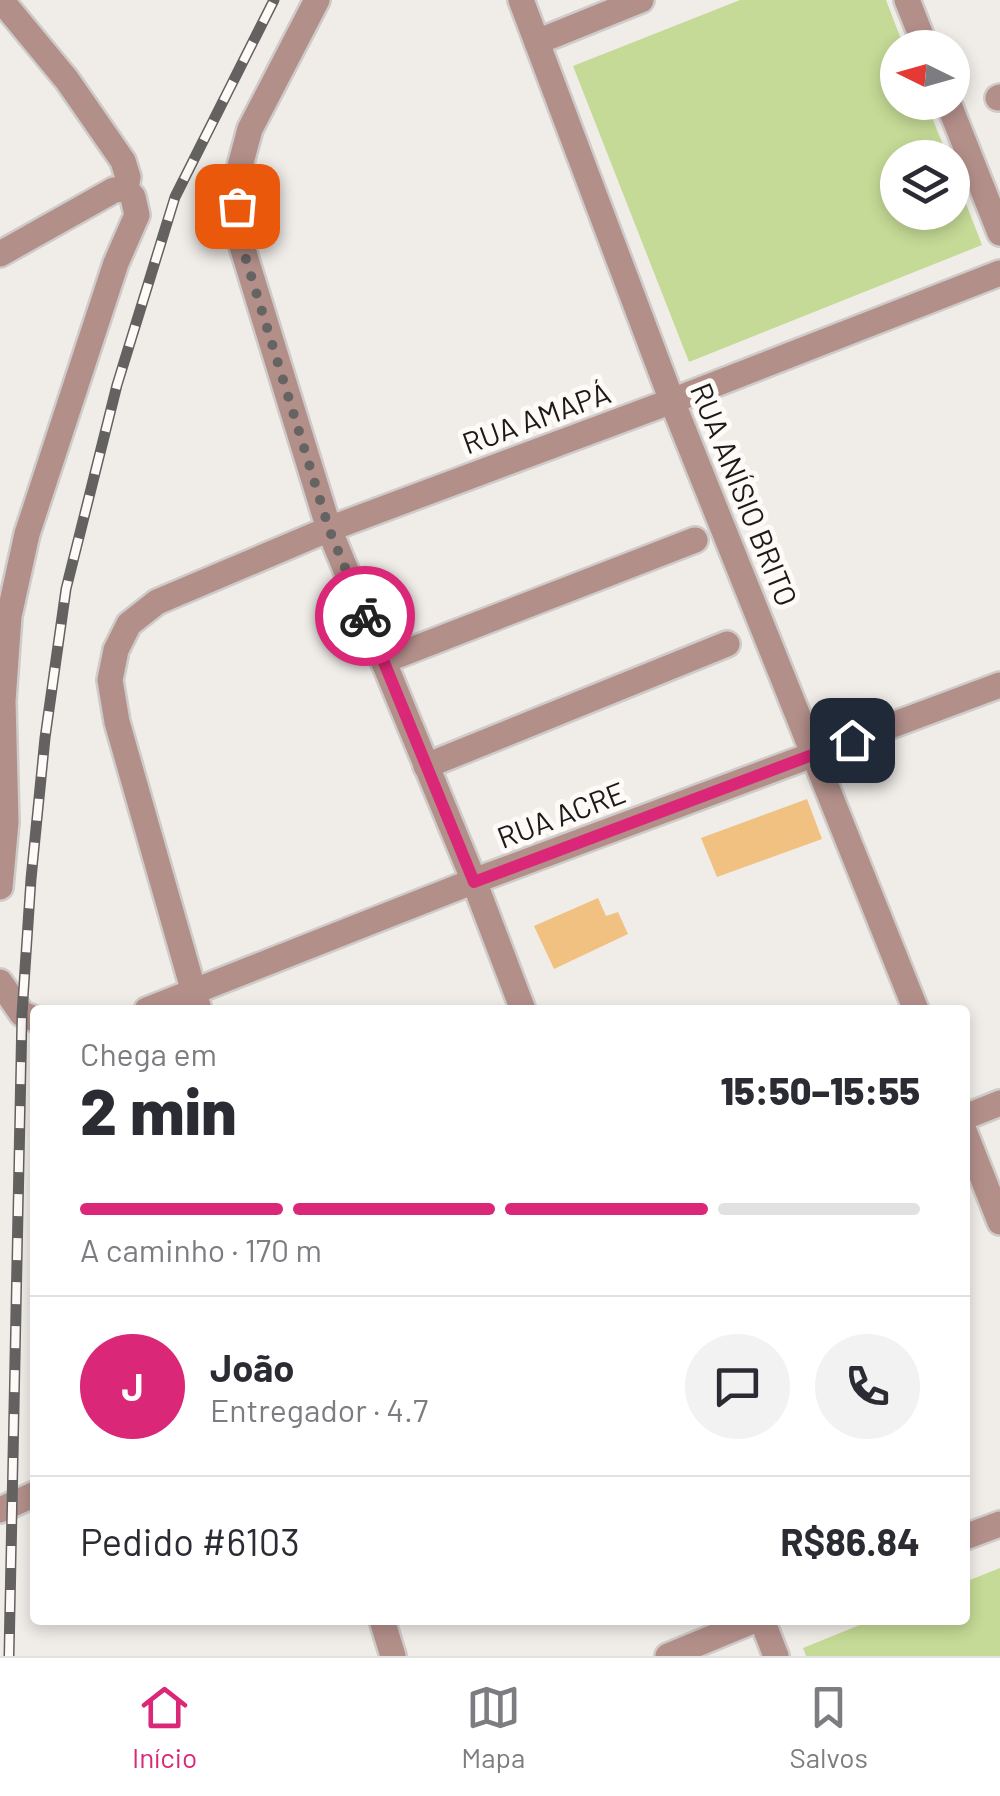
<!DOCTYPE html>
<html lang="pt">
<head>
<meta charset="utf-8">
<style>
	:root { --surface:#fff; --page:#f2f2f3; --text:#2b2b33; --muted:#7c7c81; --line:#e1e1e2; --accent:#db2777 }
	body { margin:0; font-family:Barlow,sans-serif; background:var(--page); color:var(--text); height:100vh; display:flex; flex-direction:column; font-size:38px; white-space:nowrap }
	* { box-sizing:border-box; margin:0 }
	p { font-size:32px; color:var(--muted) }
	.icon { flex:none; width:55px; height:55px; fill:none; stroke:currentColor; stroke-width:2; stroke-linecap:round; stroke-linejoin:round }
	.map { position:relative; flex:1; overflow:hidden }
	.details { position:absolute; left:30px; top:1005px; width:940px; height:620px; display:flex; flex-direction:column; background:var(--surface); border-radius:10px; box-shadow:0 5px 15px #0003 }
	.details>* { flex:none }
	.needle { width:65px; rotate:275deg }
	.controls { position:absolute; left:880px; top:30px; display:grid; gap:20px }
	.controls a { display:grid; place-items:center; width:90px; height:90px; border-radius:50%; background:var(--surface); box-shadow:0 5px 15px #0003; font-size:50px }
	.pin { position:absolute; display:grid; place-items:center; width:85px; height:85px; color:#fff; margin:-42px; border-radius:20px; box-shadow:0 5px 15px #0006 }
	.courier { position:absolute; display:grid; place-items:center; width:100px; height:100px; margin:-50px; border:8px solid #db2777; border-radius:50%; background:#fff; color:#222; box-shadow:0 2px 12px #0007 }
	.headline em { font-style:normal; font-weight:800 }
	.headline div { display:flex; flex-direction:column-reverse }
	.headline { display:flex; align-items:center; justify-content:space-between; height:170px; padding:0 50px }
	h1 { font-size:65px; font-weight:800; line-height:75px }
	.bar { display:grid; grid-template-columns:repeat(4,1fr); gap:15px 10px; align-content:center; height:120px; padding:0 50px }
	.bar i { height:12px; border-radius:8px; background:var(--line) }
	.bar .active { background:var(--accent) }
	.bar p { grid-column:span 4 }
	.line { display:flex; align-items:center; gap:25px; padding:0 50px; border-top:2px solid var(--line) }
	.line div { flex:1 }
	.round { display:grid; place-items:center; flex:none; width:105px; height:105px; border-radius:52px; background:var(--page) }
	.dock { display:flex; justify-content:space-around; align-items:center; height:140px; border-top:2px solid var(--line); background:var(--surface); font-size:28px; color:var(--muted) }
	.dock a { display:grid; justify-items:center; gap:5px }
	.dock .active { color:var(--accent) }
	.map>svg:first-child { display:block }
	.green { fill:#c5da96 }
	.building { fill:#f0c180 }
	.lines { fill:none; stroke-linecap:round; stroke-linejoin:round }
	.minor-casing { stroke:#cecbc8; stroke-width:30 }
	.minor { stroke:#b38f8a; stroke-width:25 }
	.rail-casing { stroke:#636260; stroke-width:11 }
	.rail { stroke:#fdfaf7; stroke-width:8; stroke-dasharray:22; stroke-linecap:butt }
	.done { stroke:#666462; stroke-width:10; stroke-dasharray:0 18 }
	.route { stroke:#db2777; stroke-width:12 }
	.labels { text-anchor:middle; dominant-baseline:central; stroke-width:10; stroke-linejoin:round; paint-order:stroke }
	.street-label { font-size:30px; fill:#1b1a19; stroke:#fdfaf7 }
</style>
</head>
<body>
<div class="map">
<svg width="1000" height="1656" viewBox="0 0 1000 1656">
	<rect width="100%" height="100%" fill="#f0ede9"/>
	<g class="green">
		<polygon points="740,0 886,0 904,47 898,48 898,102 926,103 948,157 898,158 898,212 952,212 953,170 982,245 689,362 573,66"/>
		<polygon points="1000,1568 1000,1656 806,1656 803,1648 872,1620 965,1620 965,1582"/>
	</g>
	<g class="building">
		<polygon points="807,799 822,839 717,877 701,838"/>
		<polygon points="598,898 606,916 618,912 628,934 554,969 534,926"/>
	</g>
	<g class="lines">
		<g class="minor-casing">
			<g id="minor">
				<polyline points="1,0 67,80 123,161 128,177 126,189"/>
				<polyline points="317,0 250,129 239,170 237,206 241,243 329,529 474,881 523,1010"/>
				<polyline points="521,0 672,401 916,1010"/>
				<polyline points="907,0 926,48"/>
				<polyline points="537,42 641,0"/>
				<polyline points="998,98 1000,97"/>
				<polyline points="948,102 1000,233"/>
				<polyline points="0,254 114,190 126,189"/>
				<polyline points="383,661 695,540"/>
				<polyline points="426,766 727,644"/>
				<polyline points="0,887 6,822 3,701 9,616 27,534 116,263 137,215 133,197 126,189"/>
				<polyline points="0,982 22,1014 35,1019"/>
				<polyline points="147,1010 474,881 1000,685"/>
				<polyline points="199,1010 117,722 110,680 116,650 129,624 157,602 329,529 672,401 1000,273"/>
				<polyline points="965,1117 1000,1103"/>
				<polyline points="965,1133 1000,1222"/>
				<polyline points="0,1510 35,1494"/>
				<polyline points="965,1537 1000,1524"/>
				<polyline points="382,1620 393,1656"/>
				<polyline points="762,1620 776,1656"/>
				<polyline points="668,1656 755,1620"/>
			</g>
		</g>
		<use href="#minor" class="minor"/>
		<g class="rail-casing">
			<polyline id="rail" points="9,1656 22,1014 31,879 45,738 66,589 117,385 175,197 274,0"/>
		</g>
		<use href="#rail" class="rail"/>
	</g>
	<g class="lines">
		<polyline class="done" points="237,206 241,243 329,529 365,616"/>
		<polyline class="route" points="365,616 474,882 852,740"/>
	</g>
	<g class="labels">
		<g class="street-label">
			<text transform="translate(536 417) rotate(-20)">RUA AMAPÁ</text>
			<text transform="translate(745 494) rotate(68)">RUA ANÍSIO BRITO</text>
			<text transform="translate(561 814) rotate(-21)">RUA ACRE</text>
		</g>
	</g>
</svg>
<div class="controls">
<a><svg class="needle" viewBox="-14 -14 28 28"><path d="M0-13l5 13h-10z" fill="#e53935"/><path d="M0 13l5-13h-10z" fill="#7c7c81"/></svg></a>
<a><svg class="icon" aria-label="layers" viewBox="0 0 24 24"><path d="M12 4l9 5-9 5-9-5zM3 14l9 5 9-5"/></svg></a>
</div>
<div class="pin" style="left:237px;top:206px;background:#ea580c"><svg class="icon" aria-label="bag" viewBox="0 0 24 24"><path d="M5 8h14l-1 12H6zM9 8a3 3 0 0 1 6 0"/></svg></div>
<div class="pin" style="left:852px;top:740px;background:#1f2937"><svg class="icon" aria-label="home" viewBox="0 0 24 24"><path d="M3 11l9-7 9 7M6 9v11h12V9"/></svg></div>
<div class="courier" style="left:365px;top:616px"><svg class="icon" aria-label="bike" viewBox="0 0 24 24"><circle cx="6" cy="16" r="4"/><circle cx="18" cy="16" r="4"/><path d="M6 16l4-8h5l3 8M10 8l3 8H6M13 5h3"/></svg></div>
<section class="details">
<div class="headline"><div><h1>2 min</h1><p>Chega em</p></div><em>15:50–15:55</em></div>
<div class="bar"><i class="active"></i><i class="active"></i><i class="active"></i><i></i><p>A caminho · 170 m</p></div>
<div class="line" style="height:180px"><b class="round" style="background:var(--accent);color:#fff">J</b><div><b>João</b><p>Entregador · 4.7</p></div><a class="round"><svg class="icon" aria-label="chat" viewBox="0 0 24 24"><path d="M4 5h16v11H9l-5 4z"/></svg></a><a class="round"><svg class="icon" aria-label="phone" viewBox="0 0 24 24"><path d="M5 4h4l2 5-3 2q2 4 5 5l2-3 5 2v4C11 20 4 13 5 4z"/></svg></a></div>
<div class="line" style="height:130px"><div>Pedido #6103</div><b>R$86.84</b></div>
</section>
</div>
<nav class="dock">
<a class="active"><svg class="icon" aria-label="home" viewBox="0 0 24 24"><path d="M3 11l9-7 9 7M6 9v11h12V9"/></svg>Início</a>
<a><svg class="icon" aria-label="map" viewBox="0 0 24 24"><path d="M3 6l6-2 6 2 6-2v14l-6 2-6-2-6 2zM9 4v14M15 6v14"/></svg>Mapa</a>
<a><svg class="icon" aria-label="saved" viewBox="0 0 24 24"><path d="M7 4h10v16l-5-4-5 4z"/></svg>Salvos</a>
</nav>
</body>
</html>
